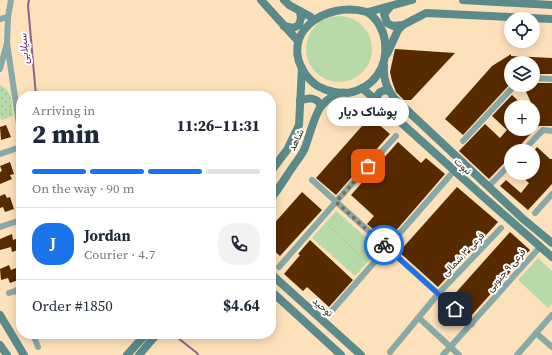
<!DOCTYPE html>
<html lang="en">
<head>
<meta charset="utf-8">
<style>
	:root { --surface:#fff; --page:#f2f2f3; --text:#1f2937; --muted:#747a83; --line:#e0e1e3; --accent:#1a73e8 }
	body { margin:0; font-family:"Source Serif 4",Vazirmatn,serif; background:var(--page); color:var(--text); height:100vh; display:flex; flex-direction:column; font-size:15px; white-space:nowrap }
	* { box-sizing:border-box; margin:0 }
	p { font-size:13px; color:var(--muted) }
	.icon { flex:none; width:22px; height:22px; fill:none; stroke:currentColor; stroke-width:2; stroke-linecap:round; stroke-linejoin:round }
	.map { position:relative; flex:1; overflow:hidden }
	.details { position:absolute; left:16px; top:91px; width:260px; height:248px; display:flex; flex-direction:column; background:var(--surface); border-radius:16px; box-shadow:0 2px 10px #0003 }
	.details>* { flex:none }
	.tools { position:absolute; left:504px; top:12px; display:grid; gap:8px }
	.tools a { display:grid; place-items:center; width:36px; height:36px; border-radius:50%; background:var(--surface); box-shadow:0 2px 10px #0003; font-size:20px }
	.pin { position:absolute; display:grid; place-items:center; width:34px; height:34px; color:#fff; margin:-17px; border-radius:8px; box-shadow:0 2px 6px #0006 }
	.courier { position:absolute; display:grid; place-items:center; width:40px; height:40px; margin:-20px; border:3px solid #1a73e8; border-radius:50%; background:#fff; color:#222; box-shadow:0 1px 5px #0007 }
	.bubble { position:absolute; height:28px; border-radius:14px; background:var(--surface); box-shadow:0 2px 10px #0003; font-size:13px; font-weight:800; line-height:28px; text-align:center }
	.overview em { font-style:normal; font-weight:800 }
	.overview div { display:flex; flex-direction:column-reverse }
	.overview { display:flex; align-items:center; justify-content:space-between; height:68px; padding:0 16px }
	h1 { font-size:26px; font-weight:800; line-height:30px }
	.bar { display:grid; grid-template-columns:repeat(4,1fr); gap:6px 4px; align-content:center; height:48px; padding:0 16px }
	.bar i { height:5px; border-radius:3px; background:var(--line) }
	.bar .selected { background:var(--accent) }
	.bar p { grid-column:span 4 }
	.line { display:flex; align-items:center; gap:10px; padding:0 16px; border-top:1px solid var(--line) }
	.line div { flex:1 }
	.round { display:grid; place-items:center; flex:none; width:42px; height:42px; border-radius:16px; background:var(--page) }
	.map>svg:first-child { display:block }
	.grass { fill:url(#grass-dots) }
	.park { fill:#b7daa8 }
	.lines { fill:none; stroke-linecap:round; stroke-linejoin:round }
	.stream { stroke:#89648c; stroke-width:2 }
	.building { fill:#572a00 }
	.path { stroke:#bca585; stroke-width:1; stroke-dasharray:1 3; stroke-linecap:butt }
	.minor { stroke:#89a8a8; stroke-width:6 }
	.secondary { stroke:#5b8a8a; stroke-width:8 }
	.done { stroke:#816e54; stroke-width:4; stroke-dasharray:0 7.2 }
	.route { stroke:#1a73e8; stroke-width:5 }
	.labels { text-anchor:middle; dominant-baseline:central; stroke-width:4; stroke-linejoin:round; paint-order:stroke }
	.street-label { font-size:10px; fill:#3e301d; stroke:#fff }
	.water-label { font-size:11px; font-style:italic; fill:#6a307e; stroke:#fff }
</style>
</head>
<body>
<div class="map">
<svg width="552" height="355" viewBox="0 0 552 355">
	<defs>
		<pattern id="grass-dots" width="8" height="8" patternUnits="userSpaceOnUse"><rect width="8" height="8" fill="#b7daa8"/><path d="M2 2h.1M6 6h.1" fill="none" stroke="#9ebb90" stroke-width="1.8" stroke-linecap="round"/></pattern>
	</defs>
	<rect width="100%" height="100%" fill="#fde1ba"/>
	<path class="grass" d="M0 85C14 92 11 102 13 116L1 120 0 116Z"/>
	<g class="park">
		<circle cx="339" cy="49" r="33"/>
		<polygon points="336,211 379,249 355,276 312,238"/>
		<polygon points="538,258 552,271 552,304 548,308 518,280"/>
	</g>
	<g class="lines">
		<g class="stream">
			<polyline points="29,0 28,5 36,96"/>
			<polyline points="173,334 197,353 198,355"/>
		</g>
	</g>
	<g class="building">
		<polygon points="395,49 455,53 411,100 404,100 396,92 392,81 390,72"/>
		<polygon points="511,54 511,56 552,58 552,74 533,74 533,63 513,63 511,58 511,83 463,135 445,119 492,66"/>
		<polygon points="533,83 552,83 552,126 539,126 535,129 515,151 511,151 511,156 489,179 459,151 485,124 500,138 507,130 492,116 512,95 525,107 511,107 511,129 533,129 533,114 538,118 523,85 533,85"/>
		<polygon points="370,117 390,134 336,195 316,178"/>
		<polygon points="6,125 11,137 1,140 0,127"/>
		<polygon points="398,142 421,163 426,158 445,174 387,241 367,224 374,216 351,195"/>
		<polygon points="537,147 550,159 552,159 552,184 528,210 500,186 506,180 521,193 529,183 517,173 533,173 533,152"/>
		<polygon points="10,162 14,174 10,175 12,179 0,184 0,172 2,171 0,166"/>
		<polygon points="457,187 498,222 438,287 399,252"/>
		<polygon points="302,192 322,210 280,256 271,248 271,227"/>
		<polygon points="5,194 7,198 10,197 14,209 5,212 3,207 0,208 0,196"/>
		<polygon points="510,232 530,250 471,316 451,298"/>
		<polygon points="12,234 13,240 21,237 21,249 12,252 11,247 0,250 0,239"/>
		<polygon points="310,240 353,280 329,307 307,287 303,291 284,274 300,255 298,254"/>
		<polygon points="9,265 11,270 21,266 21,279 10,283 8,278 1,280 0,269"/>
	</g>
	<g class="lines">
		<g class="path">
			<polyline points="326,223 365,261"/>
			<polyline points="319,245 345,218"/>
			<polyline points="333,257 358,230"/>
			<polyline points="346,269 371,242"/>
		</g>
		<g class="minor">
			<polyline points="0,19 8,17"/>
			<polyline points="7,43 21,138"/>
			<polyline points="0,69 7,43 8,17 11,0"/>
			<polyline points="533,78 552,79"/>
			<polyline points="463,141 515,85"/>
			<polyline points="523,151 543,130 552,131"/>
			<polyline points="0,154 21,147"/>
			<polyline points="312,180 472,324"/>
			<polyline points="489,186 511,163"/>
			<polyline points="535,213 552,194"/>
			<polyline points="0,227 21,220"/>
			<polyline points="279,267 349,187 396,136"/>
			<polyline points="17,290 21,301"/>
			<polyline points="9,293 21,289"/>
			<polyline points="329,314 454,171"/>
			<polyline points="419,318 459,355"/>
			<polyline points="536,333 552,347"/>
			<polyline points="33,334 38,347"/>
			<polyline points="77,334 77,335"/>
			<polyline points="390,352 438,294 501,228"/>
			<polyline points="443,355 540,247"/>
			<polyline points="517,355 552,315"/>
		</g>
		<g class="secondary">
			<polyline points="261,0 298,41"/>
			<polyline points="284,0 289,5 311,17"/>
			<polyline points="463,0 552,5"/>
			<polyline points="390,7 384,14 387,23 393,26 403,25"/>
			<polyline points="368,12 412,0"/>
			<polyline points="284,26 293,28 299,25 301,18 300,11"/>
			<polyline points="387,54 398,30 403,25 426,13 552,19"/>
			<path d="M384 66C383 77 387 89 394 98L522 218 552 243"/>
			<polyline points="362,88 377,101 487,200 552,257"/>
			<path d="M300 101C308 97 317 97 321 106"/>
			<path d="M377 101C376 93 382 89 389 91"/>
			<polyline points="271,171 287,150 299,125 302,68"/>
			<path d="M271 198C279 189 285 178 292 168 296 162 301 156 304 150 309 139 314 114 322 105 326 101 334 95 339 93 342 92 346 93 348 93 374 88 388 67 385 42 384 31 377 18 367 12 325 0 277 34 306 75 310 80 316 86 322 88 327 91 334 92 340 93"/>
			<polyline points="271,274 361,355"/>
			<polyline points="271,291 341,355"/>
			<polyline points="0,315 24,355"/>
			<polyline points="0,345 7,355"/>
			<polyline points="127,355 146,334"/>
			<polyline points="139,355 157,334"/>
		</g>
	</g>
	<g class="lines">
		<polyline class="done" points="368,166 336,202 384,245"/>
		<polyline class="route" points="384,245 455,309"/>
	</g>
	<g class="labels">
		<g class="street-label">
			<text transform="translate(296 140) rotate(-65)">شاهد</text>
			<text transform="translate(463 166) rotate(42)">نبوت</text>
			<text transform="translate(463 254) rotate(-46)">فرعی ۳ شمالی</text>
			<text transform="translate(506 270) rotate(-49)">فرعی ۹ جنوبی</text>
			<text transform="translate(323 307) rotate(42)">توحید</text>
		</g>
		<g class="water-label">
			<text transform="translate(24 49) rotate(-94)">سیلابی</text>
		</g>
	</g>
</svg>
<div class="tools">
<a><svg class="icon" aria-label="locate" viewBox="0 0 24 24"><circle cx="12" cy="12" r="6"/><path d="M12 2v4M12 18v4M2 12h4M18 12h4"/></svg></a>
<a><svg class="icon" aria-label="layers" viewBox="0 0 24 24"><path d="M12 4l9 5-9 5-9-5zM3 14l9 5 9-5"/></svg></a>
<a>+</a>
<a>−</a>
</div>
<div class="pin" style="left:368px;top:166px;background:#ea580c"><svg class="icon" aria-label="bag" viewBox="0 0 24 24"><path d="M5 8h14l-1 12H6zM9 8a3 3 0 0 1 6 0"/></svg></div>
<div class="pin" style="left:455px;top:309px;background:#1f2937"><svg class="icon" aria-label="home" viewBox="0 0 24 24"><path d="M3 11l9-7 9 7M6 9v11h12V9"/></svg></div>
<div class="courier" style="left:384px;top:245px"><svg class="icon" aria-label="bike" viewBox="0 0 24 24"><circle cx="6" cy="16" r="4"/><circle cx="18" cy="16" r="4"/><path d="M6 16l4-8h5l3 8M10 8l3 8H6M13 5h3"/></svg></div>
<div class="bubble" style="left:327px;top:98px;width:82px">پوشاک دیار</div>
<section class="details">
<div class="overview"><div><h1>2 min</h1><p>Arriving in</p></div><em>11:26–11:31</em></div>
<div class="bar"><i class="selected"></i><i class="selected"></i><i class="selected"></i><i></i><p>On the way · 90 m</p></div>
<div class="line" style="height:72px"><b class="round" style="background:var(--accent);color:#fff">J</b><div><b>Jordan</b><p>Courier · 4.7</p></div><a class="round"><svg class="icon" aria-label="phone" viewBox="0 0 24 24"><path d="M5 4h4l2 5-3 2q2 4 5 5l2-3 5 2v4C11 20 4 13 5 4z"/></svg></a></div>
<div class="line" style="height:52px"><div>Order #1850</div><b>$4.64</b></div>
</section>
</div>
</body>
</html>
